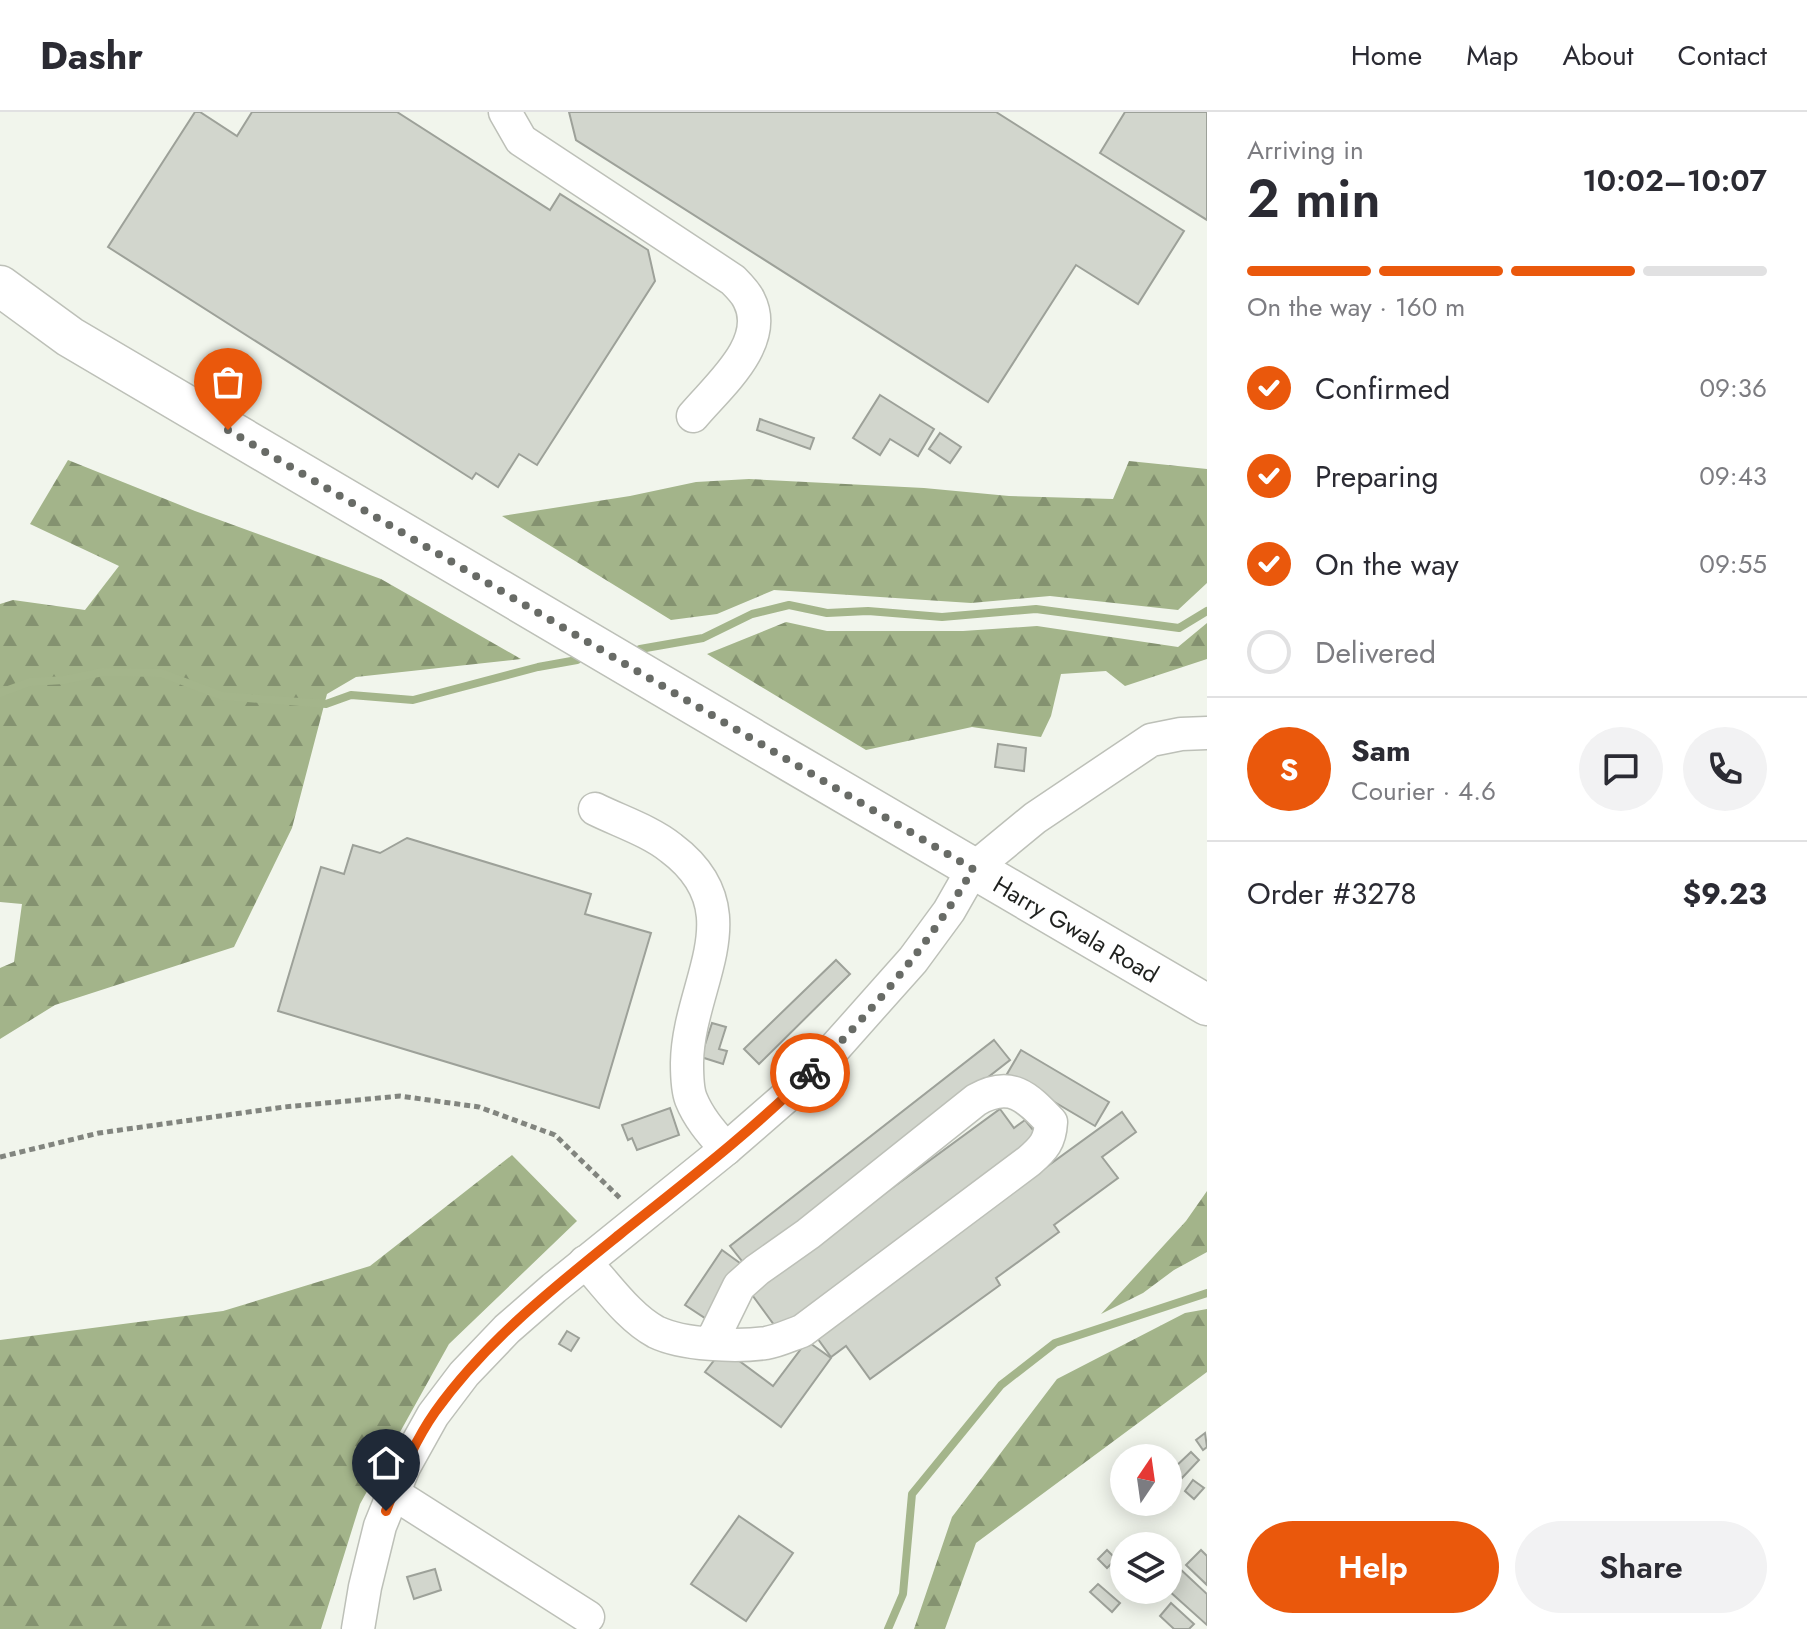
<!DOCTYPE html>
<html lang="en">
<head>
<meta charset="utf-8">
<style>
	:root { --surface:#fff; --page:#f2f2f3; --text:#2b2b33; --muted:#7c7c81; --line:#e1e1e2; --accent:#ea580c }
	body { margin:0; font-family:Jost,sans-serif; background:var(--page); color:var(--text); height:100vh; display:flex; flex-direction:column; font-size:30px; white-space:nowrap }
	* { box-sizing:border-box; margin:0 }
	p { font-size:26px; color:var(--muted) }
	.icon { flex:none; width:44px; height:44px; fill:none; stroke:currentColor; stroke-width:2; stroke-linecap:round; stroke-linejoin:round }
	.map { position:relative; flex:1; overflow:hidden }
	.drawer { display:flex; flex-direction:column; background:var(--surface); width:600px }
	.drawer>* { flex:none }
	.needle { width:52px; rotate:13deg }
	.buttons { position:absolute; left:1110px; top:1332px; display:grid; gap:16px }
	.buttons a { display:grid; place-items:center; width:72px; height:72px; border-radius:50%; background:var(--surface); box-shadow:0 4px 20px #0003; font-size:40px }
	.pin { position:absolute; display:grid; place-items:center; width:68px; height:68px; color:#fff; margin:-82px -34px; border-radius:50% 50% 50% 0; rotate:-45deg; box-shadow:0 0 8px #0007 }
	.pin .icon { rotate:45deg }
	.courier { position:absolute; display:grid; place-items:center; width:80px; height:80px; margin:-40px; border:6px solid #ea580c; border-radius:50%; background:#fff; color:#222; box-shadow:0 2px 10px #0007 }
	.head em { font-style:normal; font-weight:600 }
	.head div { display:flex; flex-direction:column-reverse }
	.head { display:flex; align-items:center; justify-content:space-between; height:136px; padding:0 40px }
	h1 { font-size:52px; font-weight:600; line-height:60px }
	.bar { display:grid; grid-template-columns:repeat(4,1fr); gap:12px 8px; align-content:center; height:96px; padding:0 40px }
	.bar i { height:10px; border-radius:6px; background:var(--line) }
	.bar .active { background:var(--accent) }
	.bar p { grid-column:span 4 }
	.line { display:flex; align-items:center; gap:20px; padding:0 40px; border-top:2px solid var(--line) }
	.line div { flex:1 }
	.round { display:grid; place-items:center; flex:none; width:84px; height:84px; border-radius:42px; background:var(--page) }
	ol { padding:0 40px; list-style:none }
	li { display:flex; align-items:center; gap:24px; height:88px }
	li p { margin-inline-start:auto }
	li .icon { padding:8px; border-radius:50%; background:var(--accent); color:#fff; stroke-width:4 }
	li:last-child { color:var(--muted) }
	li i { width:44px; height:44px; border:4px solid var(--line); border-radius:50% }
	.button { display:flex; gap:16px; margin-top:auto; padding:16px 40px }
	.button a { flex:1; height:92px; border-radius:48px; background:var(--accent); color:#fff; font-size:32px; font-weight:600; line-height:92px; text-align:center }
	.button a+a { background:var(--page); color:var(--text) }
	header { display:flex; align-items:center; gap:48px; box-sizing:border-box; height:112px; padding:0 40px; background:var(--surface); border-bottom:2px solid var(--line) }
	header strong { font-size:38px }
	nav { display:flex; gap:44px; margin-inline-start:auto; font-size:28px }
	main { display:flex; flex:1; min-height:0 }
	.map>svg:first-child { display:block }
	.forest { fill:url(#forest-firs) }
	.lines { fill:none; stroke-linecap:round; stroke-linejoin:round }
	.stream { stroke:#a4b58b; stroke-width:8 }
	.building { fill:#d2d6cd; stroke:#9da199; stroke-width:2 }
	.minor-casing { stroke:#bdc0b8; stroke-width:35 }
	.major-casing { stroke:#bdc0b8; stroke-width:43 }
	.path { stroke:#82857f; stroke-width:5; stroke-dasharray:6 4; stroke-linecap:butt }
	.minor { stroke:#fff; stroke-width:32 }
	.major { stroke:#fff; stroke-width:40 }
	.done { stroke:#686b66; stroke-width:8; stroke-dasharray:0 14.4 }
	.route { stroke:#ea580c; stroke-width:10 }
	.labels { text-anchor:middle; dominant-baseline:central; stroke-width:7; stroke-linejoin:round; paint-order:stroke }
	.street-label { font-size:24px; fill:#1f211e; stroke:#fff }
</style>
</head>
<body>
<header>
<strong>Dashr</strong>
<nav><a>Home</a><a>Map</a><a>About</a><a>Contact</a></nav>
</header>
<main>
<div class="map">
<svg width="1207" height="1517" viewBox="0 0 1207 1517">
	<defs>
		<pattern id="forest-firs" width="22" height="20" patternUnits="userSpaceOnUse" patternTransform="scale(2)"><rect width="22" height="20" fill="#a3b48a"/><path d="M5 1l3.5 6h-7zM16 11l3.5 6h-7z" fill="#849270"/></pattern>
	</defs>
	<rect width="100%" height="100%" fill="#f1f5ec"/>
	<g class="forest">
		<polygon points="68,348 195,399 381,467 521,547 356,565 327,582 292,716 234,835 55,893 0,927 0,856 14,850 22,792 0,790 0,492 13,488 85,498 119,454 30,412"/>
		<polygon points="1129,349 1207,357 1207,471 1178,498 1050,484 971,491 774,478 717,502 671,508 502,404 630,384 696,370 749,367 924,376 1009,384 1113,387"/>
		<polygon points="786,510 827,519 963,519 1037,514 1178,535 1207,511 1207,547 1125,574 1106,559 1061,562 1051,604 1041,625 972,615 866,638 707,542"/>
		<polygon points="512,1043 577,1109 449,1232 360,1392 321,1517 0,1517 0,1228 223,1199 370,1154"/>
		<polygon points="1207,1079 1207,1140 1174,1158 1143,1181 1101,1202 1186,1109"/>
		<polygon points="1207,1197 1207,1260 976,1431 945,1517 914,1517 952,1405 1057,1267 1185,1201"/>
	</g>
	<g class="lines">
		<g class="stream">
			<polyline points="640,537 703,526 752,502 789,493 827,501 868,499 942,505 1036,497 1179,516 1207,499"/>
			<polyline points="0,581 30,570 64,568 103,560 161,561 222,584 326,592 351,583 413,588 538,555 577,548"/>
			<polyline points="888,1517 903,1482 912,1382 1001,1273 1055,1231 1207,1181"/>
		</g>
	</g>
	<g class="building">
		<polygon points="195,0 200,0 237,24 252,0 397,0 550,98 560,82 648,138 655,169 537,353 519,342 498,375 476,361 472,367 108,135"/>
		<polygon points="569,0 996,0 1184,119 1138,192 1076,153 988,290 576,28"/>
		<polygon points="1125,0 1207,0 1207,108 1100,41"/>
		<polygon points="880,283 934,317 918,344 890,327 880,343 853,326"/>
		<polygon points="760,307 814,326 810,337 757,318"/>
		<polygon points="940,321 961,335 950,351 929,337"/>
		<polygon points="998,632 1026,636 1024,659 995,655"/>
		<polygon points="407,726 591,782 585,802 651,821 599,996 278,899 321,755 344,762 353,733 380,741"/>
		<polygon points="836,848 850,862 759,952 744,937"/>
		<polygon points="712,911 726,915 719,937 727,939 723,952 701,945"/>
		<polygon points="994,928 1010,948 746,1154 730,1134"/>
		<polygon points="1021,938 1109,990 1095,1014 1007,962"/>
		<polygon points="670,996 679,1023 637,1038 632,1026 628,1028 622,1013"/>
		<polygon points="1000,997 1014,1016 1025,1008 1042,1029 780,1221 750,1180"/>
		<polygon points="1122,1000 1136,1020 1102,1045 1118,1066 1054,1113 1059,1120 996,1166 1000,1173 870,1267 846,1234 831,1245 815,1223"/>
		<polygon points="722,1138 744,1154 708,1208 685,1193"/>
		<polygon points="567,1219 579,1226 571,1239 559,1232"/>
		<polygon points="807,1229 831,1246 781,1315 705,1260 723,1237 773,1274"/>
		<polygon points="1205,1321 1207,1335 1203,1338 1196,1328"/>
		<polygon points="1191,1340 1199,1348 1182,1366 1173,1357"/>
		<polygon points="1193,1368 1204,1376 1194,1387 1185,1379"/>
		<polygon points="739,1404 793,1441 746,1509 691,1472"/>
		<polygon points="1107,1438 1116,1447 1107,1456 1098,1447"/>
		<polygon points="1201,1438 1207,1444 1207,1473 1186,1453"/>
		<polygon points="1121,1447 1124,1450 1122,1469 1111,1456"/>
		<polygon points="1178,1455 1207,1482 1207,1513 1168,1478 1168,1466"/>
		<polygon points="435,1457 441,1478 414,1487 407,1465"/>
		<polygon points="1098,1472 1120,1491 1112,1500 1090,1480"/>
		<polygon points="1171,1491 1194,1512 1189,1517 1174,1517 1160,1504"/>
	</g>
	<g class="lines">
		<g class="minor-casing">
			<g id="minor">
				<path d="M505 0 521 28 733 168C739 174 746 181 749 188 771 231 717 275 693 304"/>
				<path d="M595 697C619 709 650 719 671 736 755 799 688 871 687 951 687 962 687 977 691 987 699 1007 713 1022 726 1037"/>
				<path d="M585 1150C606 1172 628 1205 656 1220 683 1233 736 1235 766 1231 778 1229 790 1223 802 1219L1029 1049C1044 1036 1050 1029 1051 1010 1027 985 1011 968 976 988L808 1122 757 1158 739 1174 711 1231"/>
				<polyline points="393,1381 588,1505"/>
				<polyline points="358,1517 365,1475 380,1414 404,1355 433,1303 464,1262 507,1217 554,1176 726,1037 787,984 832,939 913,848 949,799 973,757 1035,706 1151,628 1181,622 1207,621"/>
			</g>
		</g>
		<g class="major-casing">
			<g id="major">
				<path id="s1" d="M0 174 70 225C449 448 827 672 1207 893"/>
			</g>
		</g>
		<polyline class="path" points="0,1045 99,1021 284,995 400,984 479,995 555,1023 622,1088"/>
		<use href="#minor" class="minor"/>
		<use href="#major" class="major"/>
	</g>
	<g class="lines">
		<path class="done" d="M228 318 973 757C929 833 872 900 810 961"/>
		<path class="route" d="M386 1399C399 1365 414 1330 435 1300 485 1230 552 1177 619 1123 684 1071 751 1020 810 961"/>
	</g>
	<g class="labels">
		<g class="street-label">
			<text stroke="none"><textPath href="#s1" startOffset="1254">Harry Gwala Road</textPath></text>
		</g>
	</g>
</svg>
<div class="buttons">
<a><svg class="needle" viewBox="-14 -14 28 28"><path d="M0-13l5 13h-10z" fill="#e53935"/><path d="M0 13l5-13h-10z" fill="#7c7c81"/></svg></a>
<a><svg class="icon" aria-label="layers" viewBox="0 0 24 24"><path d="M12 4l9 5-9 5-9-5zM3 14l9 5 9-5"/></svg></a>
</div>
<div class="pin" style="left:228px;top:318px;background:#ea580c"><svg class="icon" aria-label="bag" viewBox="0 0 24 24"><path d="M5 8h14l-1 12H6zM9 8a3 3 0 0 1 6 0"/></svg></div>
<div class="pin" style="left:386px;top:1399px;background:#1f2937"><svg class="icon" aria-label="home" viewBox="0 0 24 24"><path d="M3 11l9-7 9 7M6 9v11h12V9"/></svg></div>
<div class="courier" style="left:810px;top:961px"><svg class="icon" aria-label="bike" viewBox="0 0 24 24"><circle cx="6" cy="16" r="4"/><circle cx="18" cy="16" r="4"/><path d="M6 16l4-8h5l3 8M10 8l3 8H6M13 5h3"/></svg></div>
</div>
<section class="drawer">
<div class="head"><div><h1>2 min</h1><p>Arriving in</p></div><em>10:02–10:07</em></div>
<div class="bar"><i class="active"></i><i class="active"></i><i class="active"></i><i></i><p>On the way · 160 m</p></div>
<ol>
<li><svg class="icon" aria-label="check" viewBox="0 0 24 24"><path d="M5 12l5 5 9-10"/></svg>Confirmed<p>09:36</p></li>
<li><svg class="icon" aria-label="check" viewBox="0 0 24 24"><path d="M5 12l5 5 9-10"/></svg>Preparing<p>09:43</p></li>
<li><svg class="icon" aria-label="check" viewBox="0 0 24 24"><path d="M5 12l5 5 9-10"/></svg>On the way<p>09:55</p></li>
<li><i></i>Delivered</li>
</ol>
<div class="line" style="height:144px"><b class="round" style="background:var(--accent);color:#fff">S</b><div><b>Sam</b><p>Courier · 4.6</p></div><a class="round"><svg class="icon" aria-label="chat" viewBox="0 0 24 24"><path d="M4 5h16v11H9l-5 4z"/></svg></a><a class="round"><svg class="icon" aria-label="phone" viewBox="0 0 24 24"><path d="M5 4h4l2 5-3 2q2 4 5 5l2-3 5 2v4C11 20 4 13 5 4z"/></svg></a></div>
<div class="line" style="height:104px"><div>Order #3278</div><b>$9.23</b></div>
<div class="button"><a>Help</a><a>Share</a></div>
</section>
</main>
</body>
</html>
